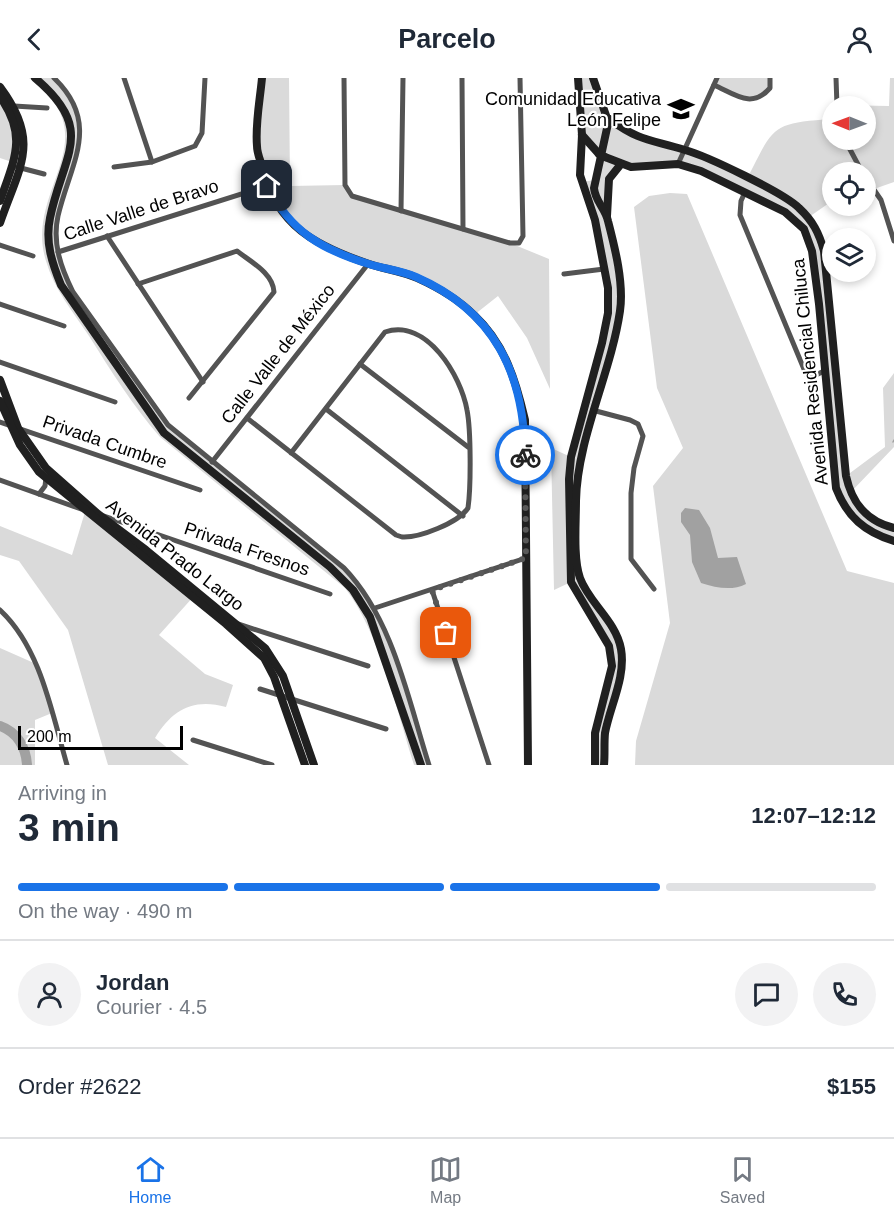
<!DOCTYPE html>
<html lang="en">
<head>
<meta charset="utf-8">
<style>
	:root { --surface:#fff; --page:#f2f2f3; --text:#1f2937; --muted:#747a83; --line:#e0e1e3; --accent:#1a73e8 }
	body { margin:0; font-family:Arial,sans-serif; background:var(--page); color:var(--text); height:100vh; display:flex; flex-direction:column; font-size:22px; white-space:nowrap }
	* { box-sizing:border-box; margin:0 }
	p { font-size:20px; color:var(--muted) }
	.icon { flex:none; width:33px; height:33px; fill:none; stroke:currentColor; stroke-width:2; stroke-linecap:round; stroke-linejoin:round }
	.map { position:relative; height:687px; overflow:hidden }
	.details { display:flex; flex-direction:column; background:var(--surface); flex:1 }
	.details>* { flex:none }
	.needle { width:39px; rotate:271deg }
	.fabs { position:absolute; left:822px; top:18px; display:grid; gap:12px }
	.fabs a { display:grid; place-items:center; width:54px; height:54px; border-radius:50%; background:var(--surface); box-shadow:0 3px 9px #0003; font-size:30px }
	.scale { position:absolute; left:18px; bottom:15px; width:165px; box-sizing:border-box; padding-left:6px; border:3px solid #000; border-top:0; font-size:16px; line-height:21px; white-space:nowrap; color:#000; -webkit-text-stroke:4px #fff; paint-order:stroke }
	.pin { position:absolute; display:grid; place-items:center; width:51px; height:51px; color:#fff; margin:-26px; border-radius:12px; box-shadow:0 3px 9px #0006 }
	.courier { position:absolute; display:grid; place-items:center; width:60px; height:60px; margin:-30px; border:4px solid #1a73e8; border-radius:50%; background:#fff; color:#222; box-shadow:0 2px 8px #0007 }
	.summary em { font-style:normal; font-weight:700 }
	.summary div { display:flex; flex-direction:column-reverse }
	.summary { display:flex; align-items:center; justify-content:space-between; height:102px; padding:0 18px }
	h1 { font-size:39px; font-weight:700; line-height:45px }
	.bar { display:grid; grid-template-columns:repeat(4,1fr); gap:9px 6px; align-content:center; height:72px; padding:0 18px }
	.bar i { height:8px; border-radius:4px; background:var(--line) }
	.bar .selected { background:var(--accent) }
	.bar p { grid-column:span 4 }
	.line { display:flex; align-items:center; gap:15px; padding:0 18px; border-top:2px solid var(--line) }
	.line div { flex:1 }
	.round { display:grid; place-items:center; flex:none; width:63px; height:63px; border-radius:32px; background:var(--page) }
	header { display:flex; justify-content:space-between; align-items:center; height:78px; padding:0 18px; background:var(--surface); font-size:27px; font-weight:700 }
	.menu { display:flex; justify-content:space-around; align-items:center; height:84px; border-top:2px solid var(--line); background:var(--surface); font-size:16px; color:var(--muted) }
	.menu a { display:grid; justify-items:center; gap:3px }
	.menu .selected { color:var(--accent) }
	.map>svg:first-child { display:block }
	.green { fill:#dadada }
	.water { fill:#a1a1a1 }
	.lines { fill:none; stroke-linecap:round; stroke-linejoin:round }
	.stream { stroke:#a1a1a1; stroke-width:1.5 }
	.river { stroke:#a1a1a1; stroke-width:10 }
	.street { stroke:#535353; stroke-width:5 }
	.secondary { stroke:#202020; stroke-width:8 }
	.secondary-bridge { stroke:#202020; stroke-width:8 }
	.done { stroke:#595959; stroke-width:6; stroke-dasharray:0 10.8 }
	.route { stroke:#1a73e8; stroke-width:8 }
	.labels { text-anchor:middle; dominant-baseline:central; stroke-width:4.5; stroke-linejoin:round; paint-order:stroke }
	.poi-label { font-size:18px; fill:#000; stroke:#fff; text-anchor:end }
	.street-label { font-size:18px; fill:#000; stroke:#fff }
</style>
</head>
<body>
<header><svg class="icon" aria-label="back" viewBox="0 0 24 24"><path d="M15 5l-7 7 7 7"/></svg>Parcelo<svg class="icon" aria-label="person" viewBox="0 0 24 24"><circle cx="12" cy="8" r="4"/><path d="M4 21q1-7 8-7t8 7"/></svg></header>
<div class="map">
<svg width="894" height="687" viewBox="0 0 894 687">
	<rect width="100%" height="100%" fill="#fff"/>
	<g class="green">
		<path d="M29 0H55L74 26 81 62 58 139V174L73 214 168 347 360 506 390 568 429 687H414C398 636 378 551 345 510L160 359C133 328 111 293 89 258 73 234 54 211 46 183 23 111 112 61 29 0Z"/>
		<polygon points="262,0 289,0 290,108 345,107 352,118 510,165 549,181 550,311 527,260 498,218 474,237 415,199 317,164 279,131 257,69"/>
		<path d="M578 0H593L613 46 685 72 747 101C774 48 771 45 832 41V62H866V28L836 27 889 28 890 0H894V104L874 111 866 100V94H832V123L809 139 821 159 846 398 885 369 883 310 894 295V369L850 415 860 430 894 450V463L875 457 840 420 814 189 797 143 683 87 620 88 607 113 621 215 620 233 580 386 577 491 615 554 622 589 605 656 604 687H595V655L612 588 609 568 571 504 554 512 551 370 571 379 608 235 604 191 581 104 596 102 602 79 586 62Z"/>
		<polygon points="717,0 770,0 770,10 750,23 714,7"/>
		<polygon points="0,19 14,42 12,84 0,80"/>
		<polygon points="670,115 687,116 847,493 894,505 894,687 635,687 636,663 670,545 653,408 683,370 657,310 634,129 649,118"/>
		<path d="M85 434 194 518 159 557 205 596 233 607 226 629C193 620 172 632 155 660L189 687H108L68 552 19 483 0 477V448L72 477Z"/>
		<polygon points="0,570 34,585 52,635 35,642 35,687 0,687"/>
	</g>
	<path class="water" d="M685 430 699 432 710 450 718 480 737 479 746 506C732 513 717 510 701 505L692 484 690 457 681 444V435Z"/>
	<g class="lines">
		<polyline class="stream" points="893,364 894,362"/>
		<path class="river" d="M0 648C17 654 26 669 27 687"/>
		<g class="street">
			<path d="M54 0C102 46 70 86 58 138 52 165 61 190 73 214L168 347 344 490C393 541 408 621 429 687"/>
			<polyline points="124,0 152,84"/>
			<polyline points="344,0 345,107 352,118 510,165 519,165 523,158 520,0"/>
			<polyline points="462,0 463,151"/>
			<polyline points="836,0 837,28"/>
			<path d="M714 7C736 17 752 31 770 10V0"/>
			<polyline points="14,28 47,30"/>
			<polyline points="845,62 862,94"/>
			<polyline points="678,86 717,0"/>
			<polyline points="17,89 44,96"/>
			<polyline points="114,89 152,84 195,68 202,55 205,0"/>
			<polyline points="866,100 881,122 894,163"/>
			<polyline points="745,114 741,123 740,137 806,296 810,300 826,292"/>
			<polyline points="401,133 403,0"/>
			<polyline points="107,158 203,304"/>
			<polyline points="0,167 33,178"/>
			<polyline points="58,174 267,108"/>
			<polyline points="564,196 604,191"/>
			<path d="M138 206 237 173C251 184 273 195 274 214L189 320"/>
			<polyline points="0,226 64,248"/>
			<polyline points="0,284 115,324"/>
			<polyline points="360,286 468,369"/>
			<polyline points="326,331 463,438"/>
			<polyline points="596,333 630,342 638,346 643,358 634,390 631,415 631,481 654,511"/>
			<path d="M247 340 396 457 402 459C419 460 458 445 468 430 471 409 471 352 467 332 461 298 427 240 385 254L291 375"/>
			<polyline points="0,344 200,412"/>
			<polyline points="212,384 368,186"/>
			<polyline points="0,402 81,431"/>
			<polyline points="39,416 45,408 46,400"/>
			<polyline points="104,438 330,516"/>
			<polyline points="432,512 489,687"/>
			<polyline points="375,530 526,480"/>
			<path d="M0 532C41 570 52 636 67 687"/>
			<polyline points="238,546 368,588"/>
			<polyline points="260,611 386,651"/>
			<polyline points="193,662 272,687"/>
		</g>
		<g class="secondary">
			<path d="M35 0C97 52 63 76 50 140 45 164 52 185 61 207L164 355 330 489 353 512 370 539 421 687"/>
			<path d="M262 0C260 22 255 46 257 68 257 76 261 84 263 91 277 148 316 168 369 186 384 191 402 193 417 200 437 209 459 222 474 237 505 266 516 303 525 342L528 687"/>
			<polyline points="578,0 582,57 580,97 595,142 608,210 608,235 602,265 571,379 569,401 571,504 609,568 612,588 595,655 595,687"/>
			<polyline points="593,0 609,46"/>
			<path d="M0 9C41 64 20 87 0 145"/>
			<path d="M0 19C28 58 14 82 0 123"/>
			<polyline points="580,21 589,22 597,17"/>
			<path d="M609 41C641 64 649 61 685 72 707 78 784 115 799 130 813 143 819 155 824 173L846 398C852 425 866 443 894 450"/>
			<polyline points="582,57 599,76"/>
			<path d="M605 79 631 89 678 86 701 93 785 134 804 151 812 173 819 226 836 410C847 439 865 454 894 463"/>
			<polyline points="607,138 609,101 621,86"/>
			<polyline points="0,302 18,350 46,390 98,436 146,472 265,570 283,598 314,687"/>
			<polyline points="0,323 20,367 39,394 226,546 264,580 274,599 305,687"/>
			<path d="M604 687C605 677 604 665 605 655 610 628 626 599 621 571 616 543 589 525 580 500 573 481 576 444 576 423 577 361 611 295 620 233 624 205 615 170 608 143 605 130 595 123 594 110L609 41"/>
		</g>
		<polyline class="secondary-bridge" points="599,76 605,79"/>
	</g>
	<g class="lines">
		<polyline class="done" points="446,555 432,512 526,480 525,377"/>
		<path class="route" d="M267 108C291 154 322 172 372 187 386 191 402 193 416 199 494 233 524 295 525 377"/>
	</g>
	<defs>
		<g id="school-bare" transform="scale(2.07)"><path d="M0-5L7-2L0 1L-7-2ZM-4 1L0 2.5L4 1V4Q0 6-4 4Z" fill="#000" stroke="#fff" stroke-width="2.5" paint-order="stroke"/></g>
	</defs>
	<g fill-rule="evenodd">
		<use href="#school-bare" x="681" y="31"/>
	</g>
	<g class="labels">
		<g class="poi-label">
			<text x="661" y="21">Comunidad Educativa<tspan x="661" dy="21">León Felipe</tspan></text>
		</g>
		<g class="street-label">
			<text transform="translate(141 132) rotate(-18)">Calle Valle de Bravo</text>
			<text transform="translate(278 276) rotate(-52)">Calle Valle de México</text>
			<text transform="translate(810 294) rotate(-96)">Avenida Residencial Chiluca</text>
			<text transform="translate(105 364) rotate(19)">Privada Cumbre</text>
			<text transform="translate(247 471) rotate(19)">Privada Fresnos</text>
			<text transform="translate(175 477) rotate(38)">Avenida Prado Largo</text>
		</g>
	</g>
</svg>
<div class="fabs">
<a><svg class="needle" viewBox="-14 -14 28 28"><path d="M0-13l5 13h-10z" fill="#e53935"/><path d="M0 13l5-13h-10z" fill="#747a83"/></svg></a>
<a><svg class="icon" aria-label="locate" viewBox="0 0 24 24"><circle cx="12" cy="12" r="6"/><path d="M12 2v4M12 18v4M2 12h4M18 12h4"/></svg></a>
<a><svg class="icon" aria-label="layers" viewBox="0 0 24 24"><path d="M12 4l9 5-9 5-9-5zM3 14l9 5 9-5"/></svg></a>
</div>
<div class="scale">200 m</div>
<div class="pin" style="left:446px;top:555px;background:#ea580c"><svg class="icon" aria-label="bag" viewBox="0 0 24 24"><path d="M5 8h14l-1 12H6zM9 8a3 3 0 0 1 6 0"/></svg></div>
<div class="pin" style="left:267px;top:108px;background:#1f2937"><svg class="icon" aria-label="home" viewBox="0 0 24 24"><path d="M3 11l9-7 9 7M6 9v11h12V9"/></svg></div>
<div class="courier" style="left:525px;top:377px"><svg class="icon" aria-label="bike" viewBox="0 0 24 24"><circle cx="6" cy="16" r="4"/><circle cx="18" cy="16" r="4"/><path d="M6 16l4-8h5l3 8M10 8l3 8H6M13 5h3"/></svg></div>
</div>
<section class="details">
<div class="summary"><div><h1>3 min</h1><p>Arriving in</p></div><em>12:07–12:12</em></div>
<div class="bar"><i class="selected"></i><i class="selected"></i><i class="selected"></i><i></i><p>On the way · 490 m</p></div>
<div class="line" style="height:108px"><a class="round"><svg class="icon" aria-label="person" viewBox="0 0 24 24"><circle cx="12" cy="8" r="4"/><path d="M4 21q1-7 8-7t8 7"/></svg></a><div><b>Jordan</b><p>Courier · 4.5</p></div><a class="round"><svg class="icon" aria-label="chat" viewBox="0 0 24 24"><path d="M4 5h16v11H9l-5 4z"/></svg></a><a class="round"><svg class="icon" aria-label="phone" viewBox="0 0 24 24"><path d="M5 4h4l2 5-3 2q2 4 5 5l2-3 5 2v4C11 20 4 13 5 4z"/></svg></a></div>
<div class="line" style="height:78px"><div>Order #2622</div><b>$155</b></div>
</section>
<nav class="menu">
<a class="selected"><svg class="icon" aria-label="home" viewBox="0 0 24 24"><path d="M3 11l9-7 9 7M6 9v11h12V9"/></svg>Home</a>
<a><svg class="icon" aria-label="map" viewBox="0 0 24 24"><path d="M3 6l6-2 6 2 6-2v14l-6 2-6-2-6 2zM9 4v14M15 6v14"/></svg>Map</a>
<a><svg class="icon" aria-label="saved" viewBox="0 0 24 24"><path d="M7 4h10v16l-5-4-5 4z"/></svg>Saved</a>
</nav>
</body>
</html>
